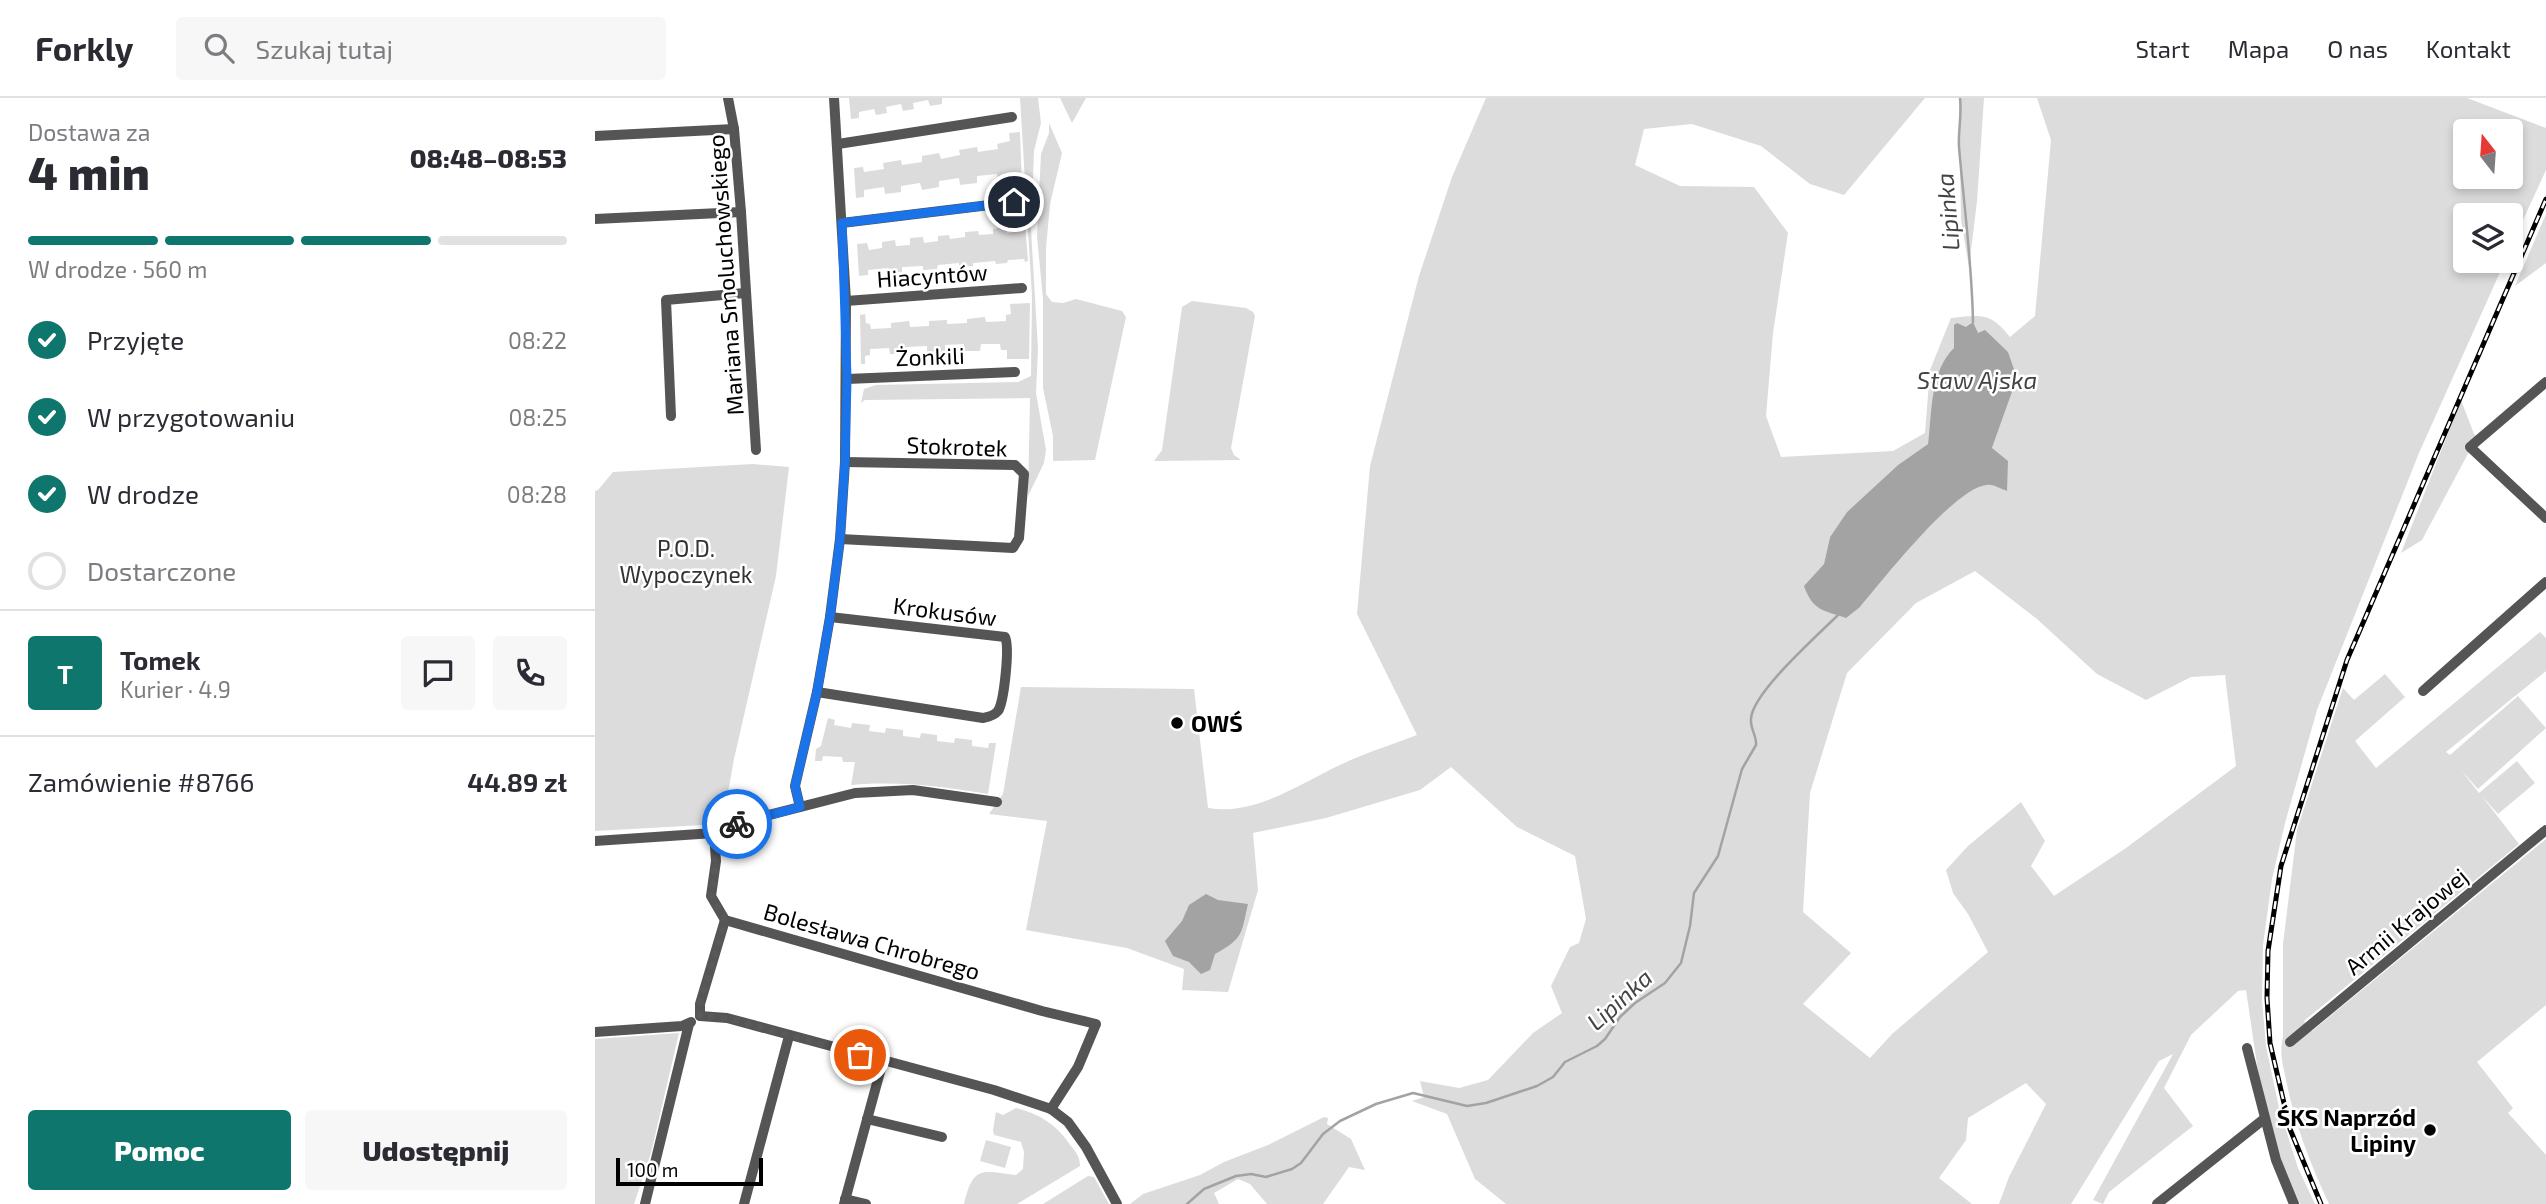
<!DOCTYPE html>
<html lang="pl">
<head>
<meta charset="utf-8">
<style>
	:root { --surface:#fff; --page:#f7f7f7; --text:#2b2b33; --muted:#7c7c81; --line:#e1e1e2; --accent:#0f766e }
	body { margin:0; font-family:"Exo 2",sans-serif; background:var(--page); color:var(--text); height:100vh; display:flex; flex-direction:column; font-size:26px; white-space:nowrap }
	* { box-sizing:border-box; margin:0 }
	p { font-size:23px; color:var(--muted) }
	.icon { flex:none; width:38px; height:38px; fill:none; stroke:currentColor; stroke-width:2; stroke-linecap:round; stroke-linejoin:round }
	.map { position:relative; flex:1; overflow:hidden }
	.side { display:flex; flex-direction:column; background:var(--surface); width:595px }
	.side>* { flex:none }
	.needle { width:46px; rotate:343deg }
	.tools { position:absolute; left:1858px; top:21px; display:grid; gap:14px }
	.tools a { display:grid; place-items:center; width:70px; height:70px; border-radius:7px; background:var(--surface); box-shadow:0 4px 10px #0003; font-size:35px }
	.scale { position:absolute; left:21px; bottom:18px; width:147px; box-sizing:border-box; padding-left:7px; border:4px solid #000; border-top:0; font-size:19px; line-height:24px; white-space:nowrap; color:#000; -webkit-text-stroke:5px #fff; paint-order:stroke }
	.pin { position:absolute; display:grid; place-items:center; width:60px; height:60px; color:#fff; margin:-30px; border:4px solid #fff; border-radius:50%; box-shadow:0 2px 7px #0007 }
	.courier { position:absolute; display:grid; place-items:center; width:70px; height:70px; margin:-35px; border:5px solid #1a73e8; border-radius:50%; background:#fff; color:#222; box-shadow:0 2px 9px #0007 }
	.summary em { font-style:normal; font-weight:800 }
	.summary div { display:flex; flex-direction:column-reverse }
	.summary { display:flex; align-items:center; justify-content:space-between; height:119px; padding:0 28px }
	h1 { font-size:46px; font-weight:800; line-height:52px }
	.bar { display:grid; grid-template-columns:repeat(4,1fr); gap:10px 7px; align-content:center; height:84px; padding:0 28px }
	.bar i { height:9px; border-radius:5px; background:var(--line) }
	.bar .selected { background:var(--accent) }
	.bar p { grid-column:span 4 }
	.line { display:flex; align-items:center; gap:18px; padding:0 28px; border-top:2px solid var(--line) }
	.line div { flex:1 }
	.round { display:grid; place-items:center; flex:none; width:74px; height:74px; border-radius:7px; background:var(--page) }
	ol { padding:0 28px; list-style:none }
	li { display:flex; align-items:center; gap:21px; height:77px }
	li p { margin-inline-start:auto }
	li .icon { padding:7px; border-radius:50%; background:var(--accent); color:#fff; stroke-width:4 }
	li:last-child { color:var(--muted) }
	li i { width:38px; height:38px; border:4px solid var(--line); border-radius:50% }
	.action { display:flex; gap:14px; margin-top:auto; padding:14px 28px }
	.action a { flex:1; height:80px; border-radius:7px; background:var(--accent); color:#fff; font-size:28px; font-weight:800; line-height:80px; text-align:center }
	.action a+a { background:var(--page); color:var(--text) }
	header { display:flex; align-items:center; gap:42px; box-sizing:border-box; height:98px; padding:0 35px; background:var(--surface); border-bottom:2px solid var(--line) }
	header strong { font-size:33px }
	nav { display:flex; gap:38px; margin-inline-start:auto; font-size:24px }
	.search { width:490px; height:63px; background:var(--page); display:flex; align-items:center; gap:18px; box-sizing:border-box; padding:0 24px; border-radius:7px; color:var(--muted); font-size:26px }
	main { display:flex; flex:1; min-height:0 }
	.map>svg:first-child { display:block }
	.green { fill:#dcdcdc; fill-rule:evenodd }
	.water { fill:#a3a3a3 }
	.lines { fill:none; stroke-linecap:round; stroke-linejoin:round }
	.stream { stroke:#a3a3a3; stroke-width:2.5 }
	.minor { stroke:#555; stroke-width:10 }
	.rail-casing { stroke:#000; stroke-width:5 }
	.rail { stroke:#fff; stroke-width:2.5; stroke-dasharray:8; stroke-linecap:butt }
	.done { stroke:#595959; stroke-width:7; stroke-dasharray:0 12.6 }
	.route { stroke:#1a73e8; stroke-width:9 }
	.poi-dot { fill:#000; stroke:#fff; stroke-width:2.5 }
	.labels { text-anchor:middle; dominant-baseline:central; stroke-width:5; stroke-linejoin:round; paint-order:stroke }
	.street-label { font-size:23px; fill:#000; stroke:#fff }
	.park-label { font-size:23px; fill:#333; stroke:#fff }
	.poi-label { font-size:23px; font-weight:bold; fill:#000; stroke:#fff; text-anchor:start }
	.water-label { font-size:24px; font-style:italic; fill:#444; stroke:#fff }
</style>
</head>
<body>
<header>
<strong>Forkly</strong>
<div class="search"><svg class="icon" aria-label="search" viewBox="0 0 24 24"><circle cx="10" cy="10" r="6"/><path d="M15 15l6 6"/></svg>Szukaj tutaj</div>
<nav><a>Start</a><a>Mapa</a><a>O nas</a><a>Kontakt</a></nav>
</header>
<main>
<section class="side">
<div class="summary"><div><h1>4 min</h1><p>Dostawa za</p></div><em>08:48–08:53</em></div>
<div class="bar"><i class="selected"></i><i class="selected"></i><i class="selected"></i><i></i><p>W drodze · 560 m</p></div>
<ol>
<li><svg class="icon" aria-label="check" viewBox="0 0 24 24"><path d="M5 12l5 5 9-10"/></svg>Przyjęte<p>08:22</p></li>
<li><svg class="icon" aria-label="check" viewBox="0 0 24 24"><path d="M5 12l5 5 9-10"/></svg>W przygotowaniu<p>08:25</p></li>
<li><svg class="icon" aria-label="check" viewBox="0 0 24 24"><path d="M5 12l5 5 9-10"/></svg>W drodze<p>08:28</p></li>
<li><i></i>Dostarczone</li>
</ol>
<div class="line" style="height:126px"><b class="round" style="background:var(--accent);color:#fff">T</b><div><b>Tomek</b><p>Kurier · 4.9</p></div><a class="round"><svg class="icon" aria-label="chat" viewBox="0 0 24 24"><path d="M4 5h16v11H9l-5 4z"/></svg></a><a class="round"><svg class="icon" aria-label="phone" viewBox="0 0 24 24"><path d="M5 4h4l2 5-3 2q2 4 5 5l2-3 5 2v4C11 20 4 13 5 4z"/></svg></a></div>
<div class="line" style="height:91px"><div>Zamówienie #8766</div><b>44.89 zł</b></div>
<div class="action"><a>Pomoc</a><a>Udostępnij</a></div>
</section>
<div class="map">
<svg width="1951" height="1106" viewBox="0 0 1951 1106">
	<rect width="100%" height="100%" fill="#fff"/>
	<g class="green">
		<polygon points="254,0 347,0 347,6 335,8 333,2 318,5 319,11 308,13 306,6 291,9 292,15 281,17 279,11 264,14 264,20 256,21"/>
		<polygon points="425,0 443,0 446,25 439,53 436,131 443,251 441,295 451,352 449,365 433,398 435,300 270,302 266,305 269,291 281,287 423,284 436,278 437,198"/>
		<polygon points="465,0 491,0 477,25"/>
		<path d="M891 0H1330L1249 97 1215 86 1166 48 1097 26 1049 31 1040 67 1085 88 1159 89 1193 135 1178 235 1171 318 1186 359 1298 353 1330 335 1335 272 1356 220C1387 217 1395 214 1415 239L1440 218 1456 42 1442 0H1872L1951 30V72L1916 148V117H1871V163H1910L1824 355 1722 612 1690 725 1677 781 1668 847 1667 902 1671 948 1684 1010 1703 1070 1720 1106H1705L1681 1051 1664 980 1651 892 1643 893 1596 937 1569 990 1598 1028 1514 1094 1508 1106 1498 1102 1578 956 1564 963 1476 1106H1404L1414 1079 1451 1006 1431 985 1373 1020 1371 1042 1344 1080 1377 1106H911L880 1081 852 1016 817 1003 829 999 825 983 864 990 893 982 938 935 967 915 956 888 975 849 984 845 991 821 980 758 922 729 856 669 825 692 731 720 658 735 663 792 633 894 587 892 589 871 532 850 431 832 452 723 394 716 408 696 426 589 599 591 613 710C660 718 704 686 745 667 770 655 796 647 822 637L762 516 775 368 824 178 857 79ZM1871 33H1916V79H1871ZM1359 227 1383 235 1422 280 1397 350 1412 392C1405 390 1397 386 1391 387 1357 392 1289 481 1265 509L1210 488 1229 466 1235 439 1252 414 1303 367 1333 346 1359 250ZM1380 473 1442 521 1502 576 1551 602 1596 579 1630 577 1641 668 1531 750 1459 798 1436 768 1450 743 1426 704 1373 748 1351 772 1358 795 1373 816 1393 854 1297 936 1275 960 1208 906 1256 855 1208 814 1215 695 1252 575 1321 505Z"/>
		<polygon points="1364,0 1389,0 1382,103 1374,169 1366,122"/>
		<polygon points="454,25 467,55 455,106 451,150 451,196 457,204 468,205 481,201 527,213 531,219 500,362 458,363 458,338 448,290 448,201 442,138 446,56 454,35"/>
		<polygon points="425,34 427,88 409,90 408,82 403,82 402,76 382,78 382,85 365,87 364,80 344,83 344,89 327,92 325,85 306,88 306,94 290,96 289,89 269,92 269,99 261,100 259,70 268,69 269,74 289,71 288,65 306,62 307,67 327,64 327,58 344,55 346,61 365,57 364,52 382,49 383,54 403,51 402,46 415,43 414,35"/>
		<polygon points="1951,116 1951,165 1920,188"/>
		<polygon points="430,127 433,163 430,164 429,161 413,162 412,165 401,166 400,163 378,165 378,168 364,169 364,165 343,167 342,171 328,172 328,168 307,169 307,174 293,175 293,170 273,172 273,177 264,178 262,146 272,145 274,152 287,150 287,144 300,142 301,148 315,147 315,140 328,139 329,145 343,143 343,138 354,137 355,141 370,139 370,134 383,133 384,137 398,136 398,131 411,129 412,135 426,133 426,128"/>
		<polygon points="597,203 651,210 658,214 660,218 636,350 639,357 646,362 559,363 567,352 587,209"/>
		<polygon points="435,205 434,261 412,261 412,252 406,252 405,246 386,246 385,253 369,253 369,246 350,247 350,254 332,255 332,248 312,249 312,256 295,256 294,250 275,251 275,257 270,258 270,266 266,266 265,217 270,216 271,225 275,226 276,231 296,230 296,225 314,223 315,229 334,228 334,223 352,222 352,226 372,225 372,221 390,219 391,224 411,223 411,217 416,216 415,206"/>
		<polygon points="1866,302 1879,336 1885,343 1876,350 1827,442 1806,455"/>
		<polygon points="158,366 194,369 181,478 139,661 127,729 108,727 0,733 0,393 3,392 18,374"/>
		<path d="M1945 534 1951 540V573L1851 654 1855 657 1923 598 1951 630 1883 691 1866 672 1884 695 1922 663 1940 685 1903 716 1886 697 1924 746 1709 923 1717 933 1951 741V907L1882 964 1918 1010 1913 1015 1951 1057V1106H1734C1715 1065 1700 1027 1691 982 1688 967 1684 955 1688 939V846L1702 732 1748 590 1759 602 1790 576 1810 599 1760 643 1781 670Z"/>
		<path d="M233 620 240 622 239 627 256 630 257 625 275 627 274 633 290 635 291 630 308 632V638L325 640 326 635 342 637V643L359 645 360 640 377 642V648L393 650 394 645H401L393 696C343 688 307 683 256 687L260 664H248L247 659 228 658 227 663H220L221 651 226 648Z"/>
		<polygon points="84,935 56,1055 39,1106 0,1106 0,941"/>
		<path d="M421 1010C445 1016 462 1027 476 1048 481 1054 485 1059 485 1068L422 1106H369C378 1067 387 1073 421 1077L428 1071 429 1054 426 1044 399 1037 398 1032 401 1014 408 1017Z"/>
		<polygon points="729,1019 733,1020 732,1026 756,1041 770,1072 754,1069 728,1106 672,1106 655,1086 643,1081 619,1095 624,1106 535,1106 548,1096 605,1077 629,1064 673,1047"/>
		<polygon points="391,1042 416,1049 410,1070 385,1063"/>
		<polygon points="493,1078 499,1079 514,1106 448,1106"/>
	</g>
	<g class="water">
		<path d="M1378 224 1383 235 1390 232 1413 254 1422 280 1397 350 1413 363 1412 393C1406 391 1398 386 1392 387 1359 390 1288 482 1265 509L1251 520C1228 512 1218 513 1209 488L1229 466 1235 439 1252 414 1303 367 1333 346C1337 314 1335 273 1359 250V227L1362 225 1371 229Z"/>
		<path d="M611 796 623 802 653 806C646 836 649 840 620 856L615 872 606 876 594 864 578 858 570 843 587 823 594 807Z"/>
	</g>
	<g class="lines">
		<g class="stream">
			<path d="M1365 0C1367 17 1363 33 1364 49 1369 108 1377 165 1378 224"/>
			<path d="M592 1106 609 1091 641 1078 656 1076 671 1079 697 1071 706 1065 728 1036 745 1023 781 1006 818 995 872 1008 891 1005 942 988 958 979 970 964 1002 948 1010 941 1025 919 1040 905 1070 885 1086 865 1095 828 1099 795 1123 758 1147 671 1161 647C1162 638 1155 631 1156 621 1157 595 1223 537 1243 517"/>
		</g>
		<g class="minor">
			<polyline points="133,0 139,31 146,114 161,352"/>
			<polyline points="0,38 139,31"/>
			<polyline points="243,46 417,19"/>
			<polyline points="0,121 146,114"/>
			<polyline points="247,125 419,104"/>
			<polyline points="251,203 427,190"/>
			<polyline points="252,281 420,274"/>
			<polyline points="1951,284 1875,349 1951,420"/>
			<polyline points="76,318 71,202 150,195"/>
			<polyline points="245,441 418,450 424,440 429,376 420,367 250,364"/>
			<polyline points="1828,593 1951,484"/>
			<path d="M222 594 388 620C393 619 399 618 403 613 409 604 415 549 410 539L235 519"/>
			<polyline points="205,709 200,688 222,594 235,519 245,441 250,364 251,203 239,0"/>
			<polyline points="119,735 121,763 116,798 130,822 447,913 501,926 483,969 456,1011"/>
			<polyline points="0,743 119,735 162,720 260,695 318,692 402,704"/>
			<polyline points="105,918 132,920 399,992 456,1011 473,1024 491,1049 522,1106"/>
			<polyline points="105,918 105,906 130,822"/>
			<polyline points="0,934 87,928 96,924"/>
			<polyline points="1695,944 1951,732"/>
			<polyline points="1652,950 1681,1062 1699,1106"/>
			<polyline points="272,1021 347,1039"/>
			<polyline points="250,1101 271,1106"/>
			<polyline points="50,1106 94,926"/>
			<polyline points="149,1106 194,938"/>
			<polyline points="249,1106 288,963"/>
			<polyline points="1562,1106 1669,1021"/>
		</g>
		<g class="rail-casing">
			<polyline id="rail" points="1726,1106 1695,1031 1675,945 1672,900 1673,853 1686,768 1752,562 1951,101"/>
		</g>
		<use href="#rail" class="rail"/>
	</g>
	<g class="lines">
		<polyline class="done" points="142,726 119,735 121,763 116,798 130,822 105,906 105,918 132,920 265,957"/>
		<polyline class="route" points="142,726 205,709 200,688 222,594 235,519 245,441 250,364 252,281 247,125 419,104"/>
	</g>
	<g class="poi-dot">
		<circle cx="582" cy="625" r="7"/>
		<circle cx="1835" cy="1032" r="7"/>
	</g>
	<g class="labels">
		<g class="street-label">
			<text transform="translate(130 177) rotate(-94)">Mariana Smoluchowskiego</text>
			<text transform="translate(337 177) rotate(-4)">Hiacyntów</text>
			<text transform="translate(335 258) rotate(-2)">Żonkili</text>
			<text transform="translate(362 348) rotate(2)">Stokrotek</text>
			<text transform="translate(350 513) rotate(7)">Krokusów</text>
			<text transform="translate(1811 823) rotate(-40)">Armii Krajowej</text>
			<text transform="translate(277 843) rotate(16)">Bolesława Chrobrego</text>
		</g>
		<g class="park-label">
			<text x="91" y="450">P.O.D.<tspan x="91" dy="26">Wypoczynek</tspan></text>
		</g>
		<g class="poi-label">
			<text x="596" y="625">OWŚ</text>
			<text x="1821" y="1019" text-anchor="end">ŚKS Naprzód<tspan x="1821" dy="26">Lipiny</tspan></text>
		</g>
		<g class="water-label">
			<text transform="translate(1352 114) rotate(-95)">Lipinka</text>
			<text x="1382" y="281">Staw Ajska</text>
			<text transform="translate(1024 901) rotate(-42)">Lipinka</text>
		</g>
	</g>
</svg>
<div class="tools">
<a><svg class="needle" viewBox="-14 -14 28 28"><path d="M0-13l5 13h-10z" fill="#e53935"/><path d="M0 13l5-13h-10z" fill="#7c7c81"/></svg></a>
<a><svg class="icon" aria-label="layers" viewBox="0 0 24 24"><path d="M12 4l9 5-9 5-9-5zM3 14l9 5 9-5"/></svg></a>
</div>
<div class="scale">100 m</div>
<div class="pin" style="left:265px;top:957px;background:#ea580c"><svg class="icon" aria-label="bag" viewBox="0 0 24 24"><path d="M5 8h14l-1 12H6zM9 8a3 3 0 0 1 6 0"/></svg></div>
<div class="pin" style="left:419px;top:104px;background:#1f2937"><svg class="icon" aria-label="home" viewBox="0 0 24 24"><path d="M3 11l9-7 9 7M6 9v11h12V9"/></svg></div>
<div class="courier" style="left:142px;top:726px"><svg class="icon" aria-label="bike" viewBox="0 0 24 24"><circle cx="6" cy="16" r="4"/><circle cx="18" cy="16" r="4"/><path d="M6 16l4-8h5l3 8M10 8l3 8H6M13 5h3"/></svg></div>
</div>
</main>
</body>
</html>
